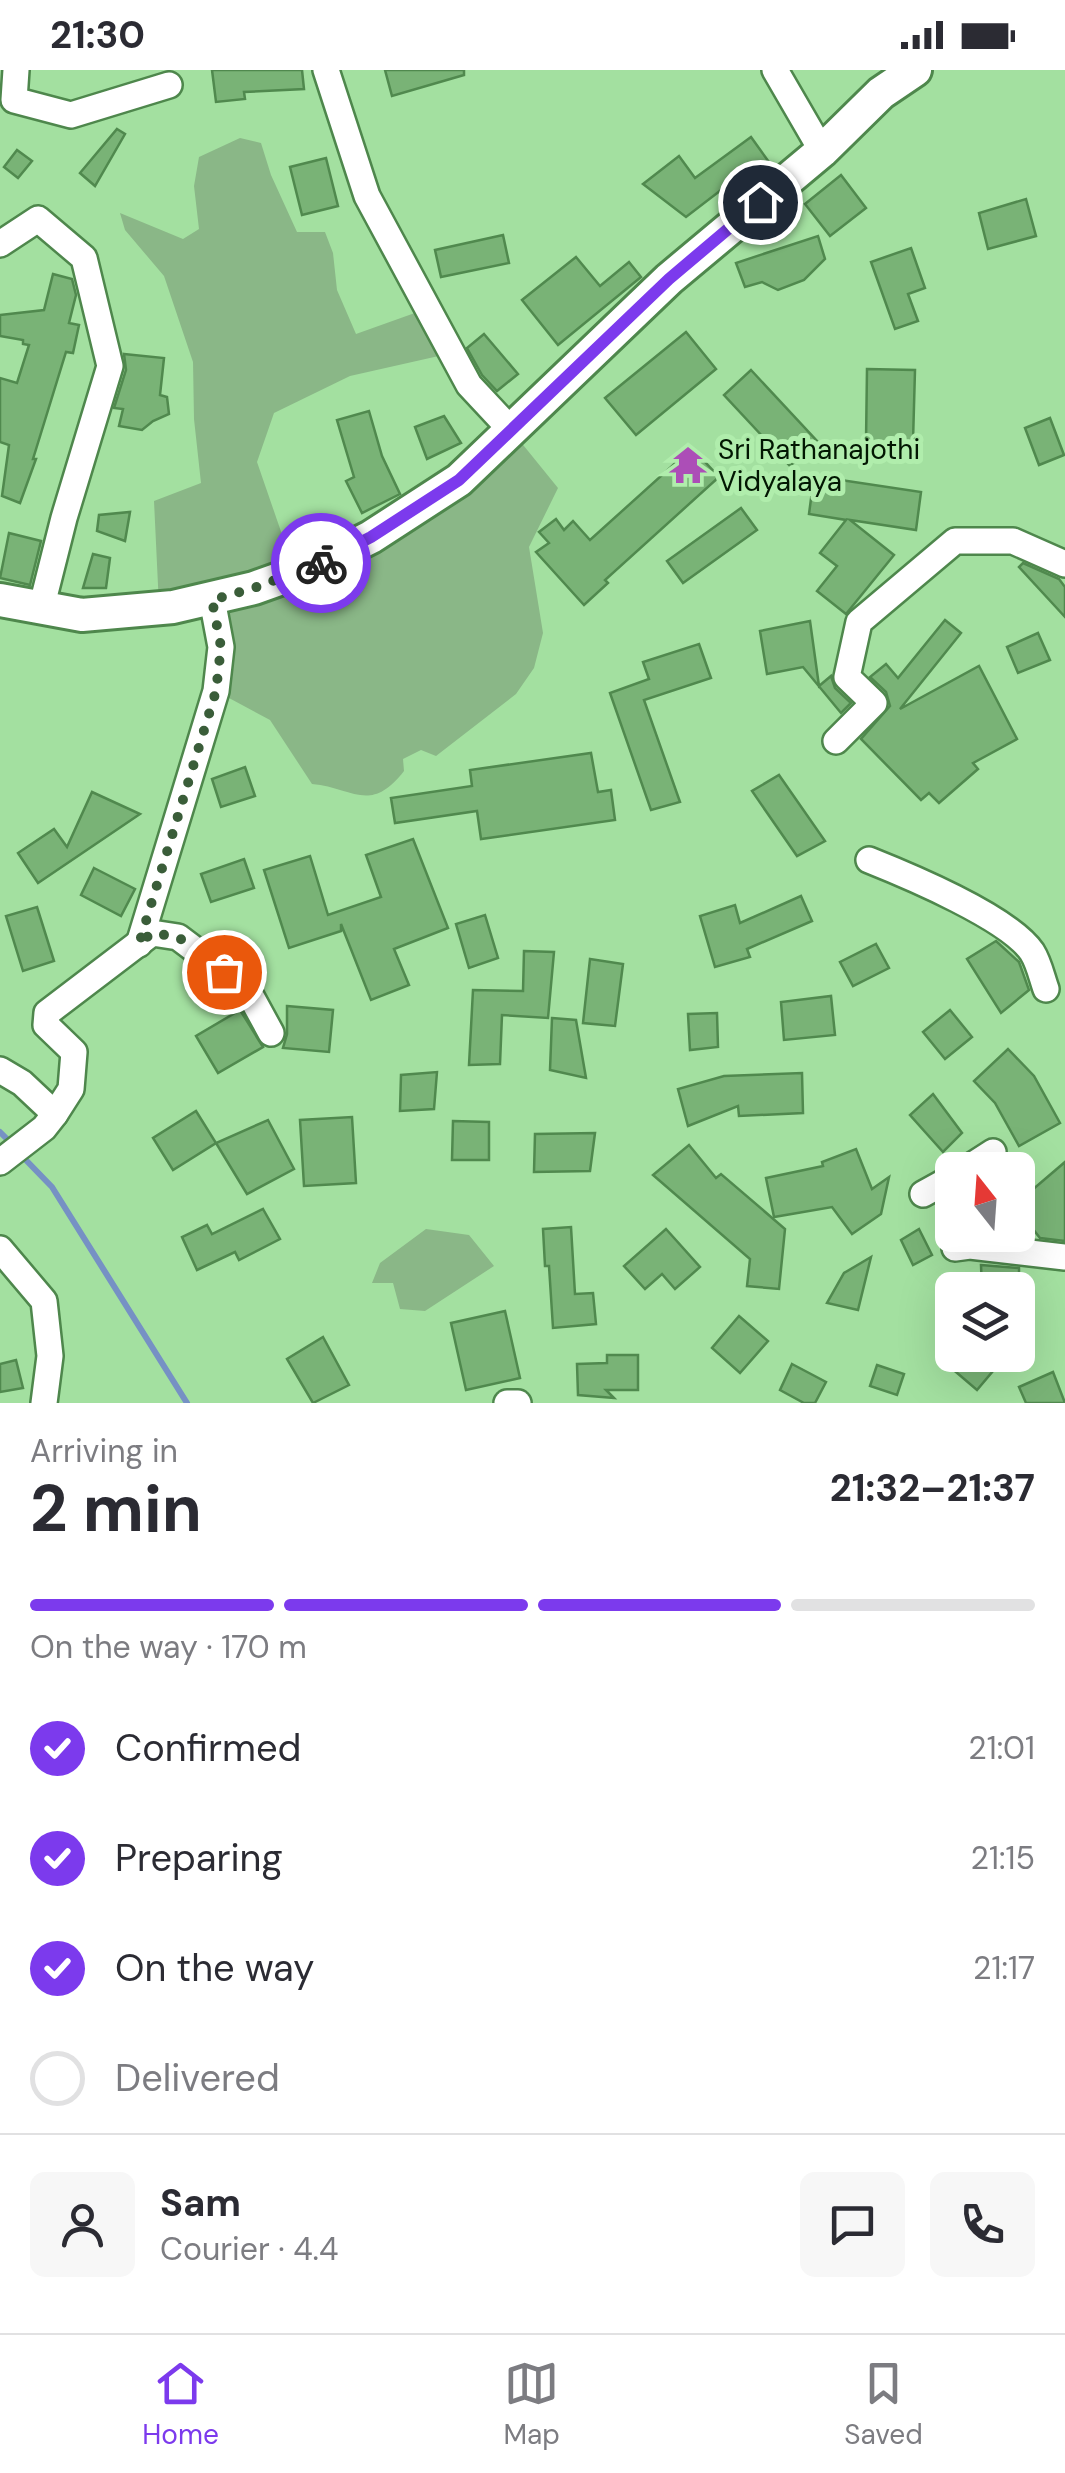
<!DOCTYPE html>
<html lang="en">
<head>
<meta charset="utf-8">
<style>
	:root { --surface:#fff; --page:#f7f7f7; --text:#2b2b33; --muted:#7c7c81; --line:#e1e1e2; --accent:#7c3aed }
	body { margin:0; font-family:"DM Sans",sans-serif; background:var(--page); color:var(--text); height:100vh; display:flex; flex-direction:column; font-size:38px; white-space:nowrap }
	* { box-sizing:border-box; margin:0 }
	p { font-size:32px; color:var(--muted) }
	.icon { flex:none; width:55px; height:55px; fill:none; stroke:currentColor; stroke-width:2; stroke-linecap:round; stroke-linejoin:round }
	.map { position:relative; height:1333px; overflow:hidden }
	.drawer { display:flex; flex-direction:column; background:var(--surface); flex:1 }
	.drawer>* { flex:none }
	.needle { width:65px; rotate:343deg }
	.fabs { position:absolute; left:935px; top:1082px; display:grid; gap:20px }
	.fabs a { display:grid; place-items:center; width:100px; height:100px; border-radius:15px; background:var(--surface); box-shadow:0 10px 40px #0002; font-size:50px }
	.pin { position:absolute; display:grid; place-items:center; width:85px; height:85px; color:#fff; margin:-42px; border:5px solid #fff; border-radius:50%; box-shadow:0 2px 10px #0007 }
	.courier { position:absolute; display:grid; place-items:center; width:100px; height:100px; margin:-50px; border:8px solid #7c3aed; border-radius:50%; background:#fff; color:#222; box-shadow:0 2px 12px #0007 }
	.overview em { font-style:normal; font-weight:700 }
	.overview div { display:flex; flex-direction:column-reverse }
	.overview { display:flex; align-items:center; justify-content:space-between; height:170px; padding:0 30px }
	h1 { font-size:65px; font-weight:700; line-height:75px }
	.bar { display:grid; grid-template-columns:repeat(4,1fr); gap:15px 10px; align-content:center; height:120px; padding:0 30px }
	.bar i { height:12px; border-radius:8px; background:var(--line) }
	.bar .selected { background:var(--accent) }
	.bar p { grid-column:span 4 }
	.line { display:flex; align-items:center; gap:25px; padding:0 30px; border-top:2px solid var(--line) }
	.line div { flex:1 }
	.round { display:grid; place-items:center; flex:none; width:105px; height:105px; border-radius:15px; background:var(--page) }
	ol { padding:0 30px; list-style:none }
	li { display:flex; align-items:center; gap:30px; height:110px }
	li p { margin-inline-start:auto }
	li .icon { padding:10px; border-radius:50%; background:var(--accent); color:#fff; stroke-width:4 }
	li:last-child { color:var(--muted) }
	li i { width:55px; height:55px; border:5px solid var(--line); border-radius:50% }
	.status { display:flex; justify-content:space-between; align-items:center; height:70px; padding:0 50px; background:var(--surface); direction:ltr }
	.status svg { height:28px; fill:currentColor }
	.tabs { display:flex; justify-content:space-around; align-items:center; height:140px; border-top:2px solid var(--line); background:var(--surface); font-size:28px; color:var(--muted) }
	.tabs a { display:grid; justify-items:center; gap:5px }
	.tabs .selected { color:var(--accent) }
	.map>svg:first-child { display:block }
	.green { fill:#8ab787 }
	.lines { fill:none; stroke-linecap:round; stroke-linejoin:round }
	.stream { stroke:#7691c4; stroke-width:6 }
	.building { fill:#79b376; stroke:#50894e; stroke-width:2.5 }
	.minor-casing { stroke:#4e874c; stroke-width:30 }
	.major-casing { stroke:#4e874c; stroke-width:38 }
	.minor { stroke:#fff; stroke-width:25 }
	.major { stroke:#fff; stroke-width:32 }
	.done { stroke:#3a5d39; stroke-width:10; stroke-dasharray:0 18 }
	.route { stroke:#7c3aed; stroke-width:12 }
	.labels { text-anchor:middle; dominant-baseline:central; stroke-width:10; stroke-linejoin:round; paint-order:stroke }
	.poi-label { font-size:28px; fill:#021702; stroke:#b0edac; text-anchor:start }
</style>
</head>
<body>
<div class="status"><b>21:30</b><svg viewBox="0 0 49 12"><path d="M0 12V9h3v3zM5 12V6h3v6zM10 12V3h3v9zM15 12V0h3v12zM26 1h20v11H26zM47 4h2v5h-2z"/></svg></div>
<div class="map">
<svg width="1065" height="1333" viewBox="0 0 1065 1333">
	<rect width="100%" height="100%" fill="#a3e0a0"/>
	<g class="green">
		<path d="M240 68 261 73 271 105 297 162H325L333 183 337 220 356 264 426 239 452 283 350 306 274 343 257 392 286 476 310 498 511 360 558 418 529 477 543 563 534 598 516 624 436 686 421 680 403 689 404 701C370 745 352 717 312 714L270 650 216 621 212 530 159 536 154 431 201 413 194 349 193 292 164 206 125 160 120 143 183 169 199 159 194 116 199 87Z"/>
		<polygon points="426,1159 469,1165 494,1196 425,1241 400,1239 393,1213 372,1213 380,1193"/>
	</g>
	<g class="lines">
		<g class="stream">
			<polyline points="0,1062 13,1075"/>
			<polyline points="21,1085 52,1117 187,1333"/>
		</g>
	</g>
	<g class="building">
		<polygon points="212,0 302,0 304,19 244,22 245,29 216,32"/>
		<polygon points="385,0 464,0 464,5 392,26"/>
		<polygon points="117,59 125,64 95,116 80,103"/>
		<polygon points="751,67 771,95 730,123 725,117 686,147 643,114 679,86 695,108"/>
		<polygon points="17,80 32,91 18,108 4,97"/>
		<polygon points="326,88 338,136 302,145 290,97"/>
		<polygon points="841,105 866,138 830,166 805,134"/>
		<polygon points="1026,129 1036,166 988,179 979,143"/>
		<polygon points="503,165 509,193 441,207 435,180"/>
		<polygon points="818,166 825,189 804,210 778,220 762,212 745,217 736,193"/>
		<polygon points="911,178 925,218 908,224 918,251 895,259 871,192"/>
		<polygon points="576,187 600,216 629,192 641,207 558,275 522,230"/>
		<polygon points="53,204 72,209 76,225 69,253 79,255 73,283 66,282 33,389 36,389 20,433 2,426 9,375 0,372 0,308 17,313 29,275 23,274 23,270 0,266 0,245 44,240"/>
		<polygon points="686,262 716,299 636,365 605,328"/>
		<polygon points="484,264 518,304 497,321 482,305 467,278"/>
		<polygon points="124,284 164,288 160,325 167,327 169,344 153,351 142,360 119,356 123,339 114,338 126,300"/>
		<polygon points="867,299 915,300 913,372 866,372"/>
		<polygon points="751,300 817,371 790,396 724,325"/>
		<polygon points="369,341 382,386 400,424 362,443 346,411 354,407 337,350"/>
		<polygon points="444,346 461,373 427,389 415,357"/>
		<polygon points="1050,348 1064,385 1039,395 1025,358"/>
		<polygon points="692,378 719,407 605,510 608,513 584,535 536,482 549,473 539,462 556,449 564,460 573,451 590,470"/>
		<polygon points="814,406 921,422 916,460 850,450 894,485 846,544 817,521 837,496 820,483 846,450 809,444"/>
		<polygon points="741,438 757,460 683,513 667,491"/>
		<polygon points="130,442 125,471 97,461 99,445"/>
		<polygon points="9,463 41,471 30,515 0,508"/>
		<polygon points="93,484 110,488 106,518 83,518"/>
		<polygon points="1023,493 1059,509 1065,517 1065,547 1019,497"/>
		<polygon points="945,550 961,563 900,639 979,596 1017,669 973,693 978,699 939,733 929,723 921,730 861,669 890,636 886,622 870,607 886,594 898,608"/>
		<polygon points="810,551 819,616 831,606 835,618 851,633 841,643 803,597 767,604 760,561"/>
		<polygon points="1038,563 1050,590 1018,603 1007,577"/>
		<polygon points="699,574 711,608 644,630 680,732 651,740 610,623 649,609 643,592"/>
		<polygon points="591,683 598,722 611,720 615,750 481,769 477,741 395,753 391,728 472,716 470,700"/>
		<polygon points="245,697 255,726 221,737 212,709"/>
		<polygon points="779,705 825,771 797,786 752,721"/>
		<polygon points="92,722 140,744 38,813 18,783 54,759 67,777"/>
		<polygon points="413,769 448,858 394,879 409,915 371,930 341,854 341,861 289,878 264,800 310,786 328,845 381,827 366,785"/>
		<polygon points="244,789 254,818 211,832 201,804"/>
		<polygon points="94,798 135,819 121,846 81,825"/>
		<polygon points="801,826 812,851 747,879 750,887 715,897 700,846 735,835 740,853"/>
		<polygon points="37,837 54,891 23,901 6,846"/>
		<polygon points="485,845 498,888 469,898 456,854"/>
		<polygon points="996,871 1019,892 1029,920 1001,943 967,889"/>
		<polygon points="876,874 889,898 853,916 840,892"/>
		<polygon points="524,881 554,882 548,948 502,945 500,994 469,995 473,920 523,921"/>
		<polygon points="590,889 623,894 615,956 583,953"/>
		<polygon points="831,926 835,965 784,970 781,932"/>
		<polygon points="287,936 333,940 329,982 283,978 287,964"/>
		<polygon points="240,940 263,977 218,1003 196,966"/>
		<polygon points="950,940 972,967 945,989 923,962"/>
		<polygon points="717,943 718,977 690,980 688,944"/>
		<polygon points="552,948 576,950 586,1008 550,1000"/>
		<polygon points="1008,979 1034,1006 1060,1053 1019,1076 995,1033 974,1011"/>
		<polygon points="437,1002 434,1039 400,1041 401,1005"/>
		<polygon points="802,1003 803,1043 739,1046 738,1036 688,1056 678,1019 724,1006"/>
		<polygon points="933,1024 962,1063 943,1082 910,1045"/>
		<polygon points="196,1041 216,1073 173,1100 153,1068"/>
		<polygon points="352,1047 356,1113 304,1116 300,1050"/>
		<polygon points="268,1050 294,1099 247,1124 216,1073"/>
		<polygon points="453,1051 489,1052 489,1090 452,1090"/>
		<polygon points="595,1063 590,1101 534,1102 535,1064"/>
		<polygon points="689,1075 716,1108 721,1104 785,1159 779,1219 747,1216 750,1189 653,1105"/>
		<polygon points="856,1079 872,1119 889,1107 881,1144 852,1164 832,1137 774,1147 766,1108 823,1096 822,1092"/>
		<polygon points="1065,1092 1065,1171 1040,1168 1018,1140 1018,1132"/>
		<polygon points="263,1139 280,1169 239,1190 235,1182 197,1200 182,1167 207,1155 212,1164"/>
		<polygon points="571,1157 575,1224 593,1223 596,1254 553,1258 549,1196 545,1196 543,1159"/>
		<polygon points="666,1159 700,1197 675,1219 662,1204 645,1219 624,1196"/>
		<polygon points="919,1159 932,1185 913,1195 901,1170"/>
		<polygon points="871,1187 858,1240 827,1233 844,1203"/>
		<polygon points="981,1195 1019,1198 1019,1220 982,1220"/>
		<polygon points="505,1241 520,1308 466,1320 451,1253"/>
		<polygon points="739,1246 768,1271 740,1303 712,1278"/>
		<polygon points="323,1267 349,1315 313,1333 287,1289"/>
		<polygon points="607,1285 638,1285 638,1320 606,1320 614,1328 578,1325 577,1294 607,1293"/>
		<polygon points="958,1285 987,1285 998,1295 977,1320 949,1296"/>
		<polygon points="16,1290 23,1318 0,1322 0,1294"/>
		<polygon points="792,1294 826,1312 815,1333 804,1333 780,1320"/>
		<polygon points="877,1295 904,1304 897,1325 870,1316"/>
		<polygon points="1053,1302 1065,1333 1026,1333 1019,1317"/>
	</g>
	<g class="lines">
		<g class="minor-casing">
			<g id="minor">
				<polyline points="16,0 14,30 71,45 169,15"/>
				<polyline points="326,0 367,126 469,315 511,360"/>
				<polyline points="775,0 822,81"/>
				<polyline points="0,174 38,149 84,188 110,296 64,448 41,539"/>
				<polyline points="836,671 874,633 847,607 859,552 955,471 1013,471 1065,494"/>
				<path d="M869 790C909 806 1009 848 1032 882 1039 893 1042 908 1046 919"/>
				<polyline points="139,874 216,621 221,577 212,529"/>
				<polyline points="0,1000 22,1013 55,1044 44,1058 0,1092"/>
				<polyline points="55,1044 71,1019 74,982 46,955 47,943 152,863 178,867 247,919 271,963"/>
				<polyline points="965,1100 993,1082"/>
				<polyline points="923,1124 952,1108"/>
				<polyline points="955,1178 970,1176 1065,1187"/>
				<polyline points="0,1179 44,1231 50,1286 44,1333"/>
				<polyline points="507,1333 518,1333"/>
			</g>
		</g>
		<g class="major-casing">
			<polyline id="major" points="0,530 82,545 173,537 254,518 310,498 371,467 459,410 669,209 822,81 881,23 915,0"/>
		</g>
		<use href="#minor" class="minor"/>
		<use href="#major" class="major"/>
	</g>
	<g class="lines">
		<polyline class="done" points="224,902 178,867 152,863 139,874 216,621 221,577 212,530 254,518 321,493"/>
		<polyline class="route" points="321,493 371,467 459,410 669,209 760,132"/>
	</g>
	<defs>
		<g id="temple-bare" transform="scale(3)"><path d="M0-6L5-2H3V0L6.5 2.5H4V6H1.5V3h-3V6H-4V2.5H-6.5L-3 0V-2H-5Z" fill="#ac4eb7" stroke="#b0edac" stroke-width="2.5" paint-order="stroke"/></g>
	</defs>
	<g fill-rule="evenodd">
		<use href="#temple-bare" x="688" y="395"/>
	</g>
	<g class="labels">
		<g class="poi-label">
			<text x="718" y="379">Sri Rathanajothi<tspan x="718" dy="32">Vidyalaya</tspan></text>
		</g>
	</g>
</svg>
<div class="fabs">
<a><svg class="needle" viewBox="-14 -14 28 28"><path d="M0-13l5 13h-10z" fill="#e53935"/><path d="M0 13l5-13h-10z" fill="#7c7c81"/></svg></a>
<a><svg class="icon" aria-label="layers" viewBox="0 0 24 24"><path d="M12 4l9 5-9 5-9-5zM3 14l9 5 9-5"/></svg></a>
</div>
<div class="pin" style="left:224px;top:902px;background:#ea580c"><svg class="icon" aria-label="bag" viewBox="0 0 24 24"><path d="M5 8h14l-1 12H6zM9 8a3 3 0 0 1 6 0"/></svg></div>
<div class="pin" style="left:760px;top:132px;background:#1f2937"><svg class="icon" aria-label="home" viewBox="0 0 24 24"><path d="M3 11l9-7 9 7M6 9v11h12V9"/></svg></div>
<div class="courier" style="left:321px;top:493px"><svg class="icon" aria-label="bike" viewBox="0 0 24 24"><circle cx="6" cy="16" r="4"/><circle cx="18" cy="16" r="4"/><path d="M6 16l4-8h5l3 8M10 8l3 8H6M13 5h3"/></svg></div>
</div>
<section class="drawer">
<div class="overview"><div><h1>2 min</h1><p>Arriving in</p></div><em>21:32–21:37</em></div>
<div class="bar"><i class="selected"></i><i class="selected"></i><i class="selected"></i><i></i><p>On the way · 170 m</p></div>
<ol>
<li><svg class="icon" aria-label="check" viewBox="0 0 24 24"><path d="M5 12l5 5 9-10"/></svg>Confirmed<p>21:01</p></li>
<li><svg class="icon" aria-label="check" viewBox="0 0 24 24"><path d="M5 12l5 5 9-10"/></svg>Preparing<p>21:15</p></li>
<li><svg class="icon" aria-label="check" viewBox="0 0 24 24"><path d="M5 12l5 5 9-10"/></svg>On the way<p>21:17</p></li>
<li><i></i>Delivered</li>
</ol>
<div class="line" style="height:180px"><a class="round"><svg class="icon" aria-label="person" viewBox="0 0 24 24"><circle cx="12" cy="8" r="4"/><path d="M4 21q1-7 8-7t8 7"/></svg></a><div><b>Sam</b><p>Courier · 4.4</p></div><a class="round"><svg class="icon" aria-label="chat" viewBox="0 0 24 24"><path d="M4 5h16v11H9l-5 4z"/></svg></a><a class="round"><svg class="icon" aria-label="phone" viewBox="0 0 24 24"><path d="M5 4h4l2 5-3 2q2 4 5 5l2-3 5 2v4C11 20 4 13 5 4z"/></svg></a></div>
</section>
<nav class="tabs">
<a class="selected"><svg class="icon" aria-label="home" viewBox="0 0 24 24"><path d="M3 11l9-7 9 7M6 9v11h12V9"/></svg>Home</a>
<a><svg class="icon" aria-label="map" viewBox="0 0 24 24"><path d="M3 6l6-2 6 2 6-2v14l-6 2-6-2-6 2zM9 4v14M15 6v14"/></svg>Map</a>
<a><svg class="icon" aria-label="saved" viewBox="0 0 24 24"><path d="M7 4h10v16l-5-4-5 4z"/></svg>Saved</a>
</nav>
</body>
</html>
